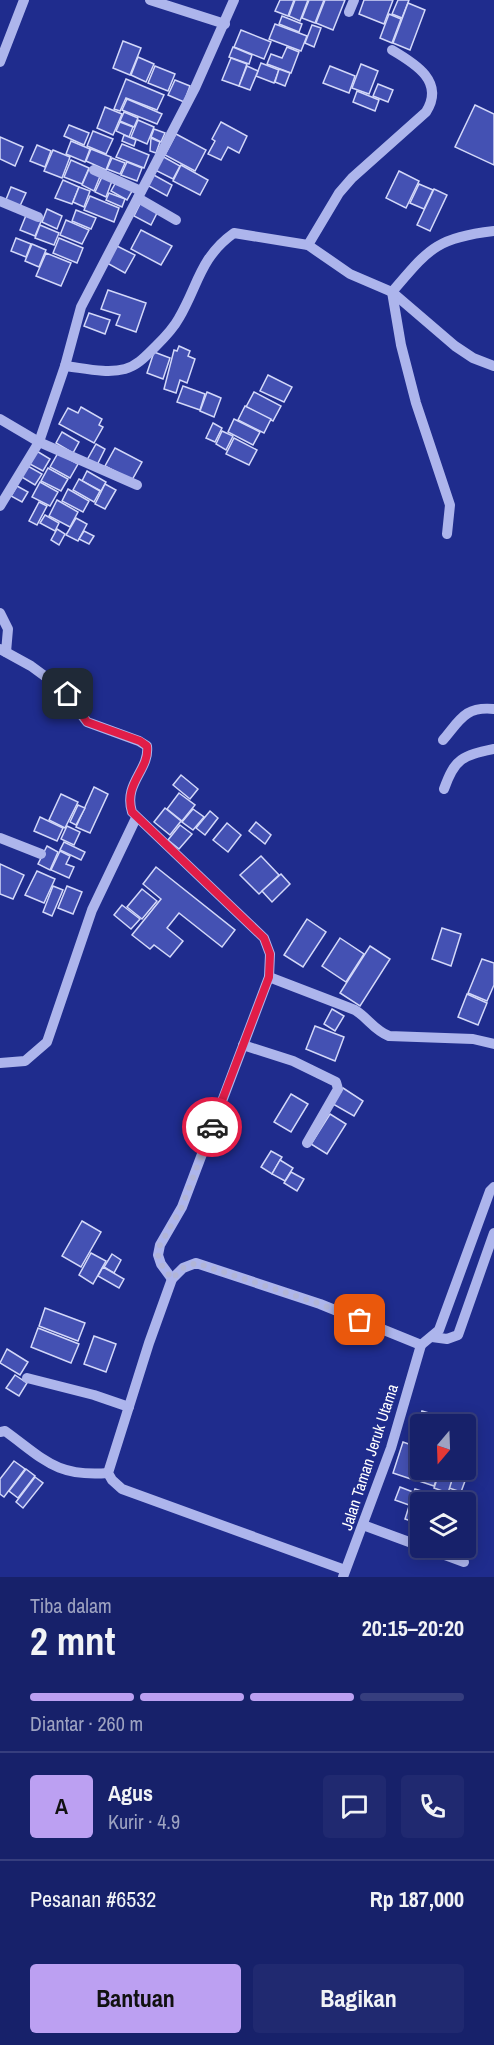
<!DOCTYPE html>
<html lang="id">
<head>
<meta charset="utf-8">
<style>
	:root { --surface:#17216a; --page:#202970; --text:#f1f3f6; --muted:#9ea3c1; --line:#363e7e; --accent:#bca0f2 }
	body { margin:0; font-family:"Archivo Narrow",sans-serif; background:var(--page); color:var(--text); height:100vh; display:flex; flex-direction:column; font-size:22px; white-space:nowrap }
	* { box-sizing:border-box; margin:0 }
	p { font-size:20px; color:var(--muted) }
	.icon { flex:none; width:33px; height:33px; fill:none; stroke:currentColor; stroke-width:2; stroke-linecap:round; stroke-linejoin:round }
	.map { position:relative; height:1577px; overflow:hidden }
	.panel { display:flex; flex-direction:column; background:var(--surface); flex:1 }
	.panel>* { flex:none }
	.needle { width:39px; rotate:199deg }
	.buttons { position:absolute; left:410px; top:1414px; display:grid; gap:12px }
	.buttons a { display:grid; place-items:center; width:66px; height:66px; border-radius:6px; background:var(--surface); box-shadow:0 3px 15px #0003,0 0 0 2px var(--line); font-size:30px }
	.pin { position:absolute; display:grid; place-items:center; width:51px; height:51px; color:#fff; margin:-26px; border-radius:12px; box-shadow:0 3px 9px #0006 }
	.courier { position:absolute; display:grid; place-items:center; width:60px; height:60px; margin:-30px; border:4px solid #e11d48; border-radius:50%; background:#fff; color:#222; box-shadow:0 2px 8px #0007 }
	.headline em { font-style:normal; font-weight:800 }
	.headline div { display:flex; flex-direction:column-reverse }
	.headline { display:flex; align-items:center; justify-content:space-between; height:102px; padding:0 30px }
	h1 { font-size:39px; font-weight:800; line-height:45px }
	.bar { display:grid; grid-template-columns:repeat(4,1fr); gap:9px 6px; align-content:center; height:72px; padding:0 30px }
	.bar i { height:8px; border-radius:4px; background:var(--line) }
	.bar .current { background:var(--accent) }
	.bar p { grid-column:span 4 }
	.line { display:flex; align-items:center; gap:15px; padding:0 30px; border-top:2px solid var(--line) }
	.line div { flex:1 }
	.round { display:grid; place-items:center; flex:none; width:63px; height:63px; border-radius:6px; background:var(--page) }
	.cta { display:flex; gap:12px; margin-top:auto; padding:12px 30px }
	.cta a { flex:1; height:69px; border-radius:6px; background:var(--accent); color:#111; font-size:24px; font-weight:800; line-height:69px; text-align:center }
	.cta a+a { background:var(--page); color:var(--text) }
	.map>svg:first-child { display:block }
	.building { fill:#4451b3; stroke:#d3d8f9; stroke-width:1.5 }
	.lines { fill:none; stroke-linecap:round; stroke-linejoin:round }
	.minor { stroke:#adb5ec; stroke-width:10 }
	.done { stroke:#b1b5d7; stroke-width:6; stroke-dasharray:0 10.8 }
	.route { stroke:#e11d48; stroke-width:8 }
	.labels { text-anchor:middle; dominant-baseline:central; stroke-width:5; stroke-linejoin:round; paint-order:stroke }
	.street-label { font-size:16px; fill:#fff; stroke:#1f2c8d }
</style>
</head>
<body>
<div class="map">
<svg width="494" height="1577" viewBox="0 0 494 1577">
	<rect width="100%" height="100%" fill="#1f2c8d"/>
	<g class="building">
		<polygon points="280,0 294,0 288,16 275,11"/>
		<polygon points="295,0 308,0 300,21 289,16"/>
		<polygon points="309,0 324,0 315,23 302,18"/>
		<polygon points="325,0 345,0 333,30 316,23"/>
		<polygon points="364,0 393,0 384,24 359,14"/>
		<polygon points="398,0 409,0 402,18 392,14"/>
		<polygon points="408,3 425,10 410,50 393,43"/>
		<polygon points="389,14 401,19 392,43 380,38"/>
		<polygon points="282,16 302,24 299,32 279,24"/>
		<polygon points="275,24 307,36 301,51 269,39"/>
		<polygon points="312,25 321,28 314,47 305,43"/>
		<polygon points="241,30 271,42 264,59 234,47"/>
		<polygon points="123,41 141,48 130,75 113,68"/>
		<polygon points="233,47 252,55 249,64 229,57"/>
		<polygon points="287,47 299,52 291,73 267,64 271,54 282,58"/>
		<polygon points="138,57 154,64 146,82 131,75"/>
		<polygon points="231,58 247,64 239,86 222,80"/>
		<polygon points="261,63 279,70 274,83 256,76"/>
		<polygon points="361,64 378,71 369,94 352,88"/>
		<polygon points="155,66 175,74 168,91 148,83"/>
		<polygon points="247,66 258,71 250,90 239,86"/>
		<polygon points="330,66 355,76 349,93 323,83"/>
		<polygon points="279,69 290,73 285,86 275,82"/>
		<polygon points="126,79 164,95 157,110 126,98 120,111 114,109"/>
		<polygon points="175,80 190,86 184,102 168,95"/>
		<polygon points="378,84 393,90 388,102 373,96"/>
		<polygon points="357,91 379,100 375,111 353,102"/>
		<polygon points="127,99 162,114 157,124 122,110"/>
		<polygon points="475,105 494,114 494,165 455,147"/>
		<polygon points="105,107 122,114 113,135 97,128"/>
		<polygon points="124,112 138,118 134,127 120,121"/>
		<polygon points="138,120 154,127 147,144 131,137"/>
		<polygon points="120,122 133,127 129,137 116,131"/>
		<polygon points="221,122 247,136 239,153 228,147 221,160 208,154 215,141 212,139"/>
		<polygon points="69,125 89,133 84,145 64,136"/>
		<polygon points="154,129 165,133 161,142 151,137"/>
		<polygon points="93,131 113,139 106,154 87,146"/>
		<polygon points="176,134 206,150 195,171 165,155"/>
		<polygon points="124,135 136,140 134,146 122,141"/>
		<polygon points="0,137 23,147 15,166 0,159"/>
		<polygon points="151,138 160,142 156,153 150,151"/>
		<polygon points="71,141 90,149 85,162 66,154"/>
		<polygon points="122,144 149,155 144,168 116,157"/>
		<polygon points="37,145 51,151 45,167 30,161"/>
		<polygon points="91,149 111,157 106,170 86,161"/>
		<polygon points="53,150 70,157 62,178 44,171"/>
		<polygon points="162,156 180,166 173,179 155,170"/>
		<polygon points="112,158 125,163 120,174 107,169"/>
		<polygon points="71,160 89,168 82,184 64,177"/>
		<polygon points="127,162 142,168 137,181 121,175"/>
		<polygon points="181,165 208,180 200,195 173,181"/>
		<polygon points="89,169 101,174 94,191 82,185"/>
		<polygon points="399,171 419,181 406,208 386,198"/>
		<polygon points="152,174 172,185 167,196 147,185"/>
		<polygon points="102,177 112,181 106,197 95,192"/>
		<polygon points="63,180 79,187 72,204 55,198"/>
		<polygon points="116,182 132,191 127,200 111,191"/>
		<polygon points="419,184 433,190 424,209 410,203"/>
		<polygon points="11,187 26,193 19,208 5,202"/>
		<polygon points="79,187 90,191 84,207 73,202"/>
		<polygon points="434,189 447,195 430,231 417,225"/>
		<polygon points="109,193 125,199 122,207 106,200"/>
		<polygon points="90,196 119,208 114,222 84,210"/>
		<polygon points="141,202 158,211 151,225 134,216"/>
		<polygon points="47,209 62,216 57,229 42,222"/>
		<polygon points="76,210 96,218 91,229 72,221"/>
		<polygon points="27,213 42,219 35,236 20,230"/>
		<polygon points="66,220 89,230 82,244 60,235"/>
		<polygon points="40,225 59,233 54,245 35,238"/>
		<polygon points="141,230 172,246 161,265 131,249"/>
		<polygon points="16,238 31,244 26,257 11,251"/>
		<polygon points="59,238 83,248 77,263 53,253"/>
		<polygon points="32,244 46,250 39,267 25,261"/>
		<polygon points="117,246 135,255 125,273 107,263"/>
		<polygon points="46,253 71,263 61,286 36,276"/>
		<polygon points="108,290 146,303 136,332 116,325 120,315 101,309"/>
		<polygon points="89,313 110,320 105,334 84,326"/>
		<polygon points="179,346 190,351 188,356 195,359 187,383 180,380 176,393 164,389 174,350 177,351"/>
		<polygon points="154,352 170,358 163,379 147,373"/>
		<polygon points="268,375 292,387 284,402 260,391"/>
		<polygon points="183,386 205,394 200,410 177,402"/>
		<polygon points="207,392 221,398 214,417 200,411"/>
		<polygon points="254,392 281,406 273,421 246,407"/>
		<polygon points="245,406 271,419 264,433 238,420"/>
		<polygon points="81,407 102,419 99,425 103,427 94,443 59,424 68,408 78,413"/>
		<polygon points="234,419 260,432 253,445 228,432"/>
		<polygon points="213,423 222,428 215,442 206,438"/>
		<polygon points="222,431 233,436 226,450 216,444"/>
		<polygon points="62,432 79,442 73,453 56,443"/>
		<polygon points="234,438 257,450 249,465 226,454"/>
		<polygon points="96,444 105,449 97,465 87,460"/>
		<polygon points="115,448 142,462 132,480 105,466"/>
		<polygon points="35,450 50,459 43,471 28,463"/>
		<polygon points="58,453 78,464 70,478 50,467"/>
		<polygon points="26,465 42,474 35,485 20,476"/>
		<polygon points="48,468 68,479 61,491 41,481"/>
		<polygon points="87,471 106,482 101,491 82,481"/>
		<polygon points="79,479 100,491 94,502 73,490"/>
		<polygon points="40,482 58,492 50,506 32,497"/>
		<polygon points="105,484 116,490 105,509 95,504"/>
		<polygon points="17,486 28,492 22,502 11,496"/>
		<polygon points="68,489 89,501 83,512 62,501"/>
		<polygon points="57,500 78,512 70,527 49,516"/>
		<polygon points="39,502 47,506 37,525 29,521"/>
		<polygon points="45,515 59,523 55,531 40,523"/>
		<polygon points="76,518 87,524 78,541 66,535"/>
		<polygon points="57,529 65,534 59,545 51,540"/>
		<polygon points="84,531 94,536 89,544 79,539"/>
		<polygon points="181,775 198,789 190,799 173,785"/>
		<polygon points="94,787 108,794 90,833 76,827"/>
		<polygon points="179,793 195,805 182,821 167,809"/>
		<polygon points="61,794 78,802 65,828 49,820"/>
		<polygon points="78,805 85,808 76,825 70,822"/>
		<polygon points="165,808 181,821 170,835 154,822"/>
		<polygon points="193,809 204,817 193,830 182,822"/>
		<polygon points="210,811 218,818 205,835 196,828"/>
		<polygon points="40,817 63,828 57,841 34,831"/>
		<polygon points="256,822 271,835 265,844 249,831"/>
		<polygon points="227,823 241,835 228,852 213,840"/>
		<polygon points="180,825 192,834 179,849 168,840"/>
		<polygon points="67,826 80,832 74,845 61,839"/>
		<polygon points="64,842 85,852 81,860 60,850"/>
		<polygon points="47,846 58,852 50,870 38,864"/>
		<polygon points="60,851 70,856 66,864 74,867 69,878 51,870"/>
		<polygon points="261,856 279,875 259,894 240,875"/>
		<polygon points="0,864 24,875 13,899 0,894"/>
		<polygon points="156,867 235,930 222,947 179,913 167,928 183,941 170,957 154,945 150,949 132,935 161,899 143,884"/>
		<polygon points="37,871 55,879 44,903 25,895"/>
		<polygon points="281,874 290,884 272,902 262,891"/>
		<polygon points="53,886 63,890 52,916 43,912"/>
		<polygon points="67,886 82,892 73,914 58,908"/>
		<polygon points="142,889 157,901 142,919 127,907"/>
		<polygon points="122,905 140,919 131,929 114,915"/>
		<polygon points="307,919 326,932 303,967 284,955"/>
		<polygon points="442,928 461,934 451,966 432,959"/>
		<polygon points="340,938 364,954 346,982 322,966"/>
		<polygon points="370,946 390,959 360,1006 340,993"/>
		<polygon points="482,959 494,963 494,985 487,1001 468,993"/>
		<polygon points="467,994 487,1003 478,1025 458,1017"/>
		<polygon points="332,1009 344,1016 335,1031 324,1024"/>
		<polygon points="315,1026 344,1037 335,1061 306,1049"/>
		<polygon points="343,1088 363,1101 354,1116 333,1104"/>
		<polygon points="291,1094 308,1104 291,1132 274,1122"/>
		<polygon points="330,1114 346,1124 327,1154 311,1144"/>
		<polygon points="271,1151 282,1157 272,1174 261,1167"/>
		<polygon points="280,1160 293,1168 285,1181 272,1174"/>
		<polygon points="291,1172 304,1179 297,1191 284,1183"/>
		<polygon points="82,1221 101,1232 81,1267 62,1256"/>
		<polygon points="91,1253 106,1261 93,1284 79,1275"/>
		<polygon points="112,1254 121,1260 114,1273 104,1267"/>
		<polygon points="103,1267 124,1279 119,1288 98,1276"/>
		<polygon points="45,1308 85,1323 78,1341 39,1326"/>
		<polygon points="38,1328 79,1344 71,1363 31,1347"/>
		<polygon points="94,1336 116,1344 106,1372 84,1364"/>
		<polygon points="7,1349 28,1362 20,1375 0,1363"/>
		<polygon points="15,1375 27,1383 19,1396 6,1388"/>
		<polygon points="422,1411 439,1416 436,1425 420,1425 420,1445 412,1443"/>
		<polygon points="403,1442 420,1448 420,1470 417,1481 393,1473"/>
		<polygon points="14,1461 25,1469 4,1497 0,1494 0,1479"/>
		<polygon points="26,1469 35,1476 18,1498 9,1491"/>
		<polygon points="465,1469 469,1470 461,1492 449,1488 455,1470"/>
		<polygon points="423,1470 440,1470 434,1486 419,1481"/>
		<polygon points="440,1470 455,1470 448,1493 434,1488"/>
		<polygon points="35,1477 43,1483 23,1508 16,1502"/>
		<polygon points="400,1487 413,1492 409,1505 395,1500"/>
		<polygon points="415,1489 434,1495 432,1503 420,1503 420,1506 410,1503"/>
		<polygon points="410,1503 420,1507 420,1524 405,1519"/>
	</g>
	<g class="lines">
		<g class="minor">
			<polyline points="150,0 225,24"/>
			<polyline points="349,12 354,0"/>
			<polyline points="0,62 24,0"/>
			<polyline points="94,170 141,191"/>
			<polyline points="138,198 176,220"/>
			<polyline points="0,201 38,217"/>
			<path d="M308 245 339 193 352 178 426 112C445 82 416 64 392 50"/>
			<path d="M65 366C83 368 107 374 125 369 136 366 144 358 152 350 162 340 172 331 179 318 198 286 200 257 234 233L308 245 350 274 392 292 455 346 473 358 494 366"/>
			<polyline points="0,419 39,442 137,485"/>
			<polyline points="0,506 39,442 65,366 81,307 195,88 234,0"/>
			<path d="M447 534 450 505 416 403 401 345 392 292C429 249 435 238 494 231"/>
			<polyline points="0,613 8,629 6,652"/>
			<path d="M0 649 31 666 61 688 87 722 139 741 147 746C150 770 123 783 132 812L264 938 270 954 269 977 182 1207 160 1245 158 1255 161 1264 172 1279"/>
			<path d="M443 740C460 720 465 706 494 709"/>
			<path d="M444 789C455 758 462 756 494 749"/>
			<polyline points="0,838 41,854"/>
			<path d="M269 977 355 1010C368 1018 374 1030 389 1036L473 1039 494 1044"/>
			<polyline points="243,1045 293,1061 336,1082 338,1089 307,1143"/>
			<polyline points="0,1063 25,1061 47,1042 92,910 136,818"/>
			<polyline points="432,1337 447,1339 458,1335 494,1233"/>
			<polyline points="27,1378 94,1395 129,1407"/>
			<path d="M0 1432 5 1431C45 1460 56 1477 108 1473"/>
			<polyline points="363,1525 420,1546"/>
			<polyline points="426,1548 464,1562"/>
			<polyline points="345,1570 122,1489 112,1480 108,1473 149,1343 172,1279 183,1268 196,1263 320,1304 421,1345"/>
			<polyline points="343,1577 391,1448 421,1345 439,1330 490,1191 494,1187"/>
		</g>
	</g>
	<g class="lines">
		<polyline class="done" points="212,1127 182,1207 160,1245 158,1255 161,1264 172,1279 183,1268 196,1263 320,1304 360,1320"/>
		<path class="route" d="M68 694 87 722 140 741 147 746C150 770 123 783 132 812L264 938 270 954 269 977 212 1127"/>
	</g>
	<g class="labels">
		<g class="street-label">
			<text transform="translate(369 1457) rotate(-72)">Jalan Taman Jeruk Utama</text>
		</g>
	</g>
</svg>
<div class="buttons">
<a><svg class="needle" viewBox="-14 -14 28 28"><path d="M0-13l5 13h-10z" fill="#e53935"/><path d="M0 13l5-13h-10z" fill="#9ea3c1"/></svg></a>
<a><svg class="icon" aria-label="layers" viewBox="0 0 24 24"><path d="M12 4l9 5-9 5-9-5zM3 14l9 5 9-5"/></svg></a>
</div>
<div class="pin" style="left:360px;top:1320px;background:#ea580c"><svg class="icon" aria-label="bag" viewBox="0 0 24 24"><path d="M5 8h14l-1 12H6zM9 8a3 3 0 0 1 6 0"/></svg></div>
<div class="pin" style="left:68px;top:694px;background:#1f2937"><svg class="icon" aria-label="home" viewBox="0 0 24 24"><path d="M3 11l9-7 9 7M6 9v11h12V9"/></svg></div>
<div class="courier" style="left:212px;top:1127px"><svg class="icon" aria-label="car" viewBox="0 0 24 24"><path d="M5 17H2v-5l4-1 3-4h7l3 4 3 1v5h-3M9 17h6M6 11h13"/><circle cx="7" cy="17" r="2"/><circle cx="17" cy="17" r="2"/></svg></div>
</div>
<section class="panel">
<div class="headline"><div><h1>2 mnt</h1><p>Tiba dalam</p></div><em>20:15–20:20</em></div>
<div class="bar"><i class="current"></i><i class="current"></i><i class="current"></i><i></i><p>Diantar · 260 m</p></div>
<div class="line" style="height:108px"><b class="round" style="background:var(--accent);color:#111">A</b><div><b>Agus</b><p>Kurir · 4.9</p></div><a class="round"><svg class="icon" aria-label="chat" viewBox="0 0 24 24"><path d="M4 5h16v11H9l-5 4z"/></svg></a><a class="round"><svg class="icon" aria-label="phone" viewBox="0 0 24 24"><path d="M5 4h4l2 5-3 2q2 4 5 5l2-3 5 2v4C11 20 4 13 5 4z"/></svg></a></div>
<div class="line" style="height:78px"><div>Pesanan #6532</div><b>Rp 187,000</b></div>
<div class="cta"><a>Bantuan</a><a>Bagikan</a></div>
</section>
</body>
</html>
